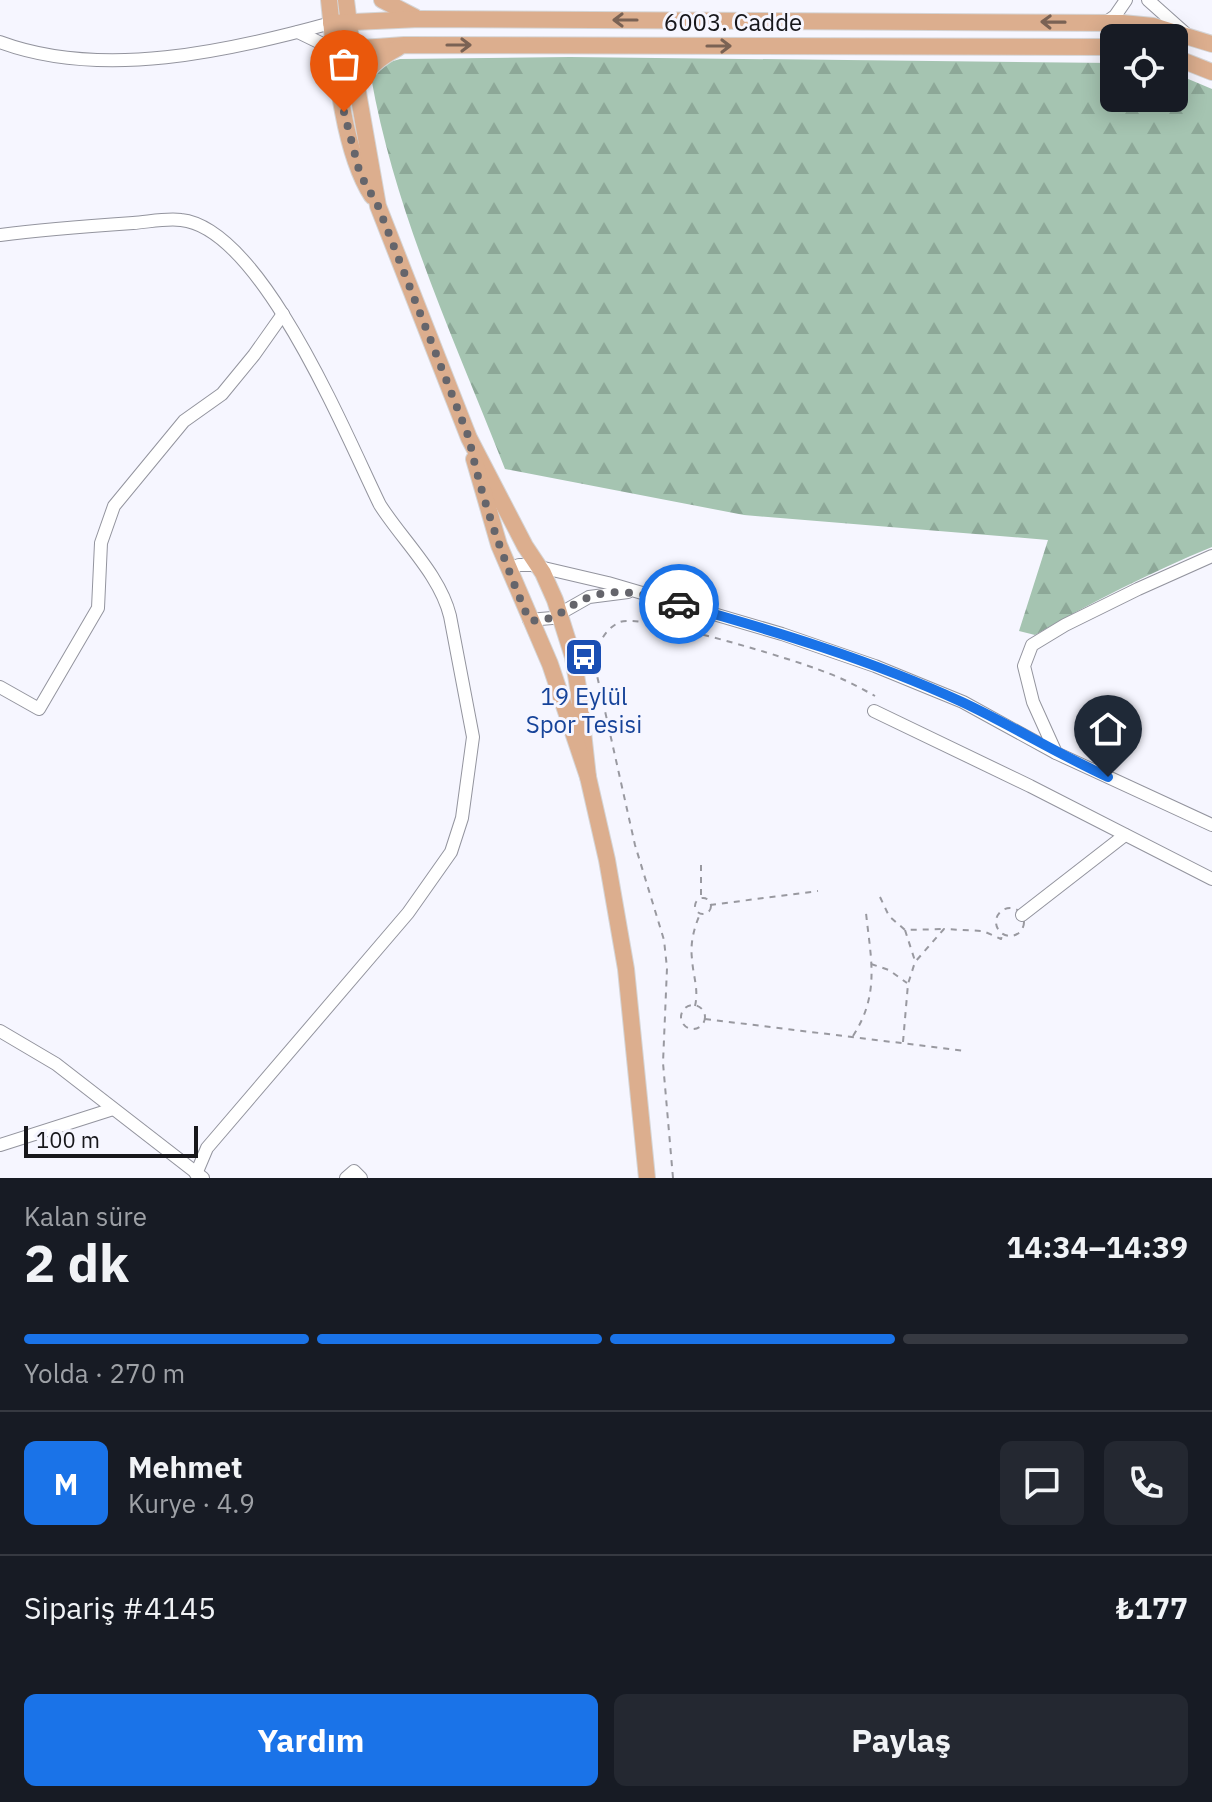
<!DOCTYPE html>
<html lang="tr">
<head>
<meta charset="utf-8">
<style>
	:root { --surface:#171b24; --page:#242831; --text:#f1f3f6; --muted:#9ea1a6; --line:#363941; --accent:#1a73e8 }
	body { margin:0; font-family:"IBM Plex Sans",sans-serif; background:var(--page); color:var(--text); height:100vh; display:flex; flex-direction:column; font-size:30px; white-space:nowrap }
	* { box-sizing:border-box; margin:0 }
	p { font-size:26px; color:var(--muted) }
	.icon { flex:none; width:44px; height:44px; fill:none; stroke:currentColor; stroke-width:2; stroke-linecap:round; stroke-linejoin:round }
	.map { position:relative; height:1178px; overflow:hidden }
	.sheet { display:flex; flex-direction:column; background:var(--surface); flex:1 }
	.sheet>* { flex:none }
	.controls { position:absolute; left:1100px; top:24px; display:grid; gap:16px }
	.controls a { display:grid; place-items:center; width:88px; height:88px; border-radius:12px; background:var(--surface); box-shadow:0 4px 20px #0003; font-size:40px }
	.scale { position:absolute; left:24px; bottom:20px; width:174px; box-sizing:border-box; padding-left:8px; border:4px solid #17171b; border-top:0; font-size:22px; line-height:28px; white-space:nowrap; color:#17171b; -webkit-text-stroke:6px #f6f6ff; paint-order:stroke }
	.pin { position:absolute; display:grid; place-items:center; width:68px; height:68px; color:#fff; margin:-82px -34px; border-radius:50% 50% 50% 0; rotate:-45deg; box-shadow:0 0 8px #0007 }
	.pin .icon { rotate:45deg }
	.courier { position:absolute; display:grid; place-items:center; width:80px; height:80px; margin:-40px; border:6px solid #1a73e8; border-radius:50%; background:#fff; color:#222; box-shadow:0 2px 10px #0007 }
	.summary em { font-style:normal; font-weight:700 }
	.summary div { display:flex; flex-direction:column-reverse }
	.summary { display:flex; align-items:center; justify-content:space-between; height:136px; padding:0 24px }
	h1 { font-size:52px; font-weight:700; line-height:60px }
	.bar { display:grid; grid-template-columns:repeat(4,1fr); gap:12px 8px; align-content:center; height:96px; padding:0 24px }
	.bar i { height:10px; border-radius:6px; background:var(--line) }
	.bar .current { background:var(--accent) }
	.bar p { grid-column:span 4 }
	.line { display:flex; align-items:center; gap:20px; padding:0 24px; border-top:2px solid var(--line) }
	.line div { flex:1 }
	.round { display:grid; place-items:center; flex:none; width:84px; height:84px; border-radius:12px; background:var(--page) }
	.cta { display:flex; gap:16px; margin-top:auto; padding:16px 24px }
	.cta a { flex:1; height:92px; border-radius:12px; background:var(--accent); color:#fff; font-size:32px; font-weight:700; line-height:92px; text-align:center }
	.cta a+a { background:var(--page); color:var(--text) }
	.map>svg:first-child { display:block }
	.forest { fill:url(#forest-firs) }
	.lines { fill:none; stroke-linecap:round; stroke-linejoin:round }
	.minor-casing { stroke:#93949e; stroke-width:14 }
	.major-casing { stroke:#d5d5d6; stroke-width:18 }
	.path { stroke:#9999a0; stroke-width:2; stroke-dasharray:6 6; stroke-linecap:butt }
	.minor { stroke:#fff; stroke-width:12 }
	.major { stroke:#dcae8e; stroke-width:16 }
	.oneway { stroke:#7a6254 }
	.done { stroke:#65656b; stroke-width:8; stroke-dasharray:0 14.4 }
	.route { stroke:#1a73e8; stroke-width:10 }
	.labels { text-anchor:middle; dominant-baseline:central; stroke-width:6; stroke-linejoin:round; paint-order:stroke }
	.street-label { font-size:24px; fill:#17171b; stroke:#f6f6ff }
	.transit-label { font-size:24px; fill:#164399; stroke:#f6f6ff }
</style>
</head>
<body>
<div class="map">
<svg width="1212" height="1178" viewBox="0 0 1212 1178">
	<defs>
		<pattern id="forest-firs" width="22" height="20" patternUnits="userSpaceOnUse" patternTransform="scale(2)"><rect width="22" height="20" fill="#a5c4b1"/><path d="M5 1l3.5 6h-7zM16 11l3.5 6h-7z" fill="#8da898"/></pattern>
	</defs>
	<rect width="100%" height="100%" fill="#f6f6ff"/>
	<path class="forest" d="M570 57 1114 63V98H1174V73L1212 89V547C1151 572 1092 602 1035 635L1019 631 1048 540 744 515 505 469C455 341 395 213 371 77L383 64 400 59Z"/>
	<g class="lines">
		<g class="minor-casing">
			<g id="minor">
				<polyline points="1148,0 1185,33"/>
				<polyline points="1105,23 1115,16 1126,0"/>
				<polyline points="298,32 335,50"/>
				<path d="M0 42C102 80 230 51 331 23"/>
				<path d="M0 235C44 229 88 226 133 223 148 222 166 218 181 220 262 228 347 438 380 505 403 541 440 575 450 616L473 737 462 818 451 852 408 913 207 1148 196 1174"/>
				<polyline points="508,569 519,565 531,565 608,583 782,634 875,666 963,702 1056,753 1212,825"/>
				<polyline points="529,620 552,618 589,597 628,592"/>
				<polyline points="0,687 39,709 98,608 101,543 114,506 184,421 222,394 254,355 283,314"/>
				<polyline points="874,711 1030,786 1212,879"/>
				<polyline points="1056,753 1033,702 1024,666 1032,645 1065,625 1138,589 1212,556"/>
				<polyline points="1022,915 1125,835"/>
				<polyline points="0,1031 56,1064 203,1178"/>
				<polyline points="0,1145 113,1109"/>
				<polyline points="346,1178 354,1171 361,1178"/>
			</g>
		</g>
		<g class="major-casing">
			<g id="major">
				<path d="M329 0C335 57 341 148 372 196"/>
				<polyline points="346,0 357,87 378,206 469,438 525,546 543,573 555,600 573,657 578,687 588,777"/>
				<polyline points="382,0 415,17"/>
				<polyline points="331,23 420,19 1122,23 1153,26 1212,44"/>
				<polyline points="335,50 404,45 1114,47"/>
				<polyline points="1174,57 1212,72"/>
				<path d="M357 87C367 68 379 58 398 48"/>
				<polyline points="474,459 499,545 550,664 588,777 607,860 626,969 647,1178"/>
			</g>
		</g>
		<g class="path">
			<polyline points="701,865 701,897"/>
			<polyline points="880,897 889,916 905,930 943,929"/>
			<circle cx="703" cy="906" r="8"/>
			<polyline points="710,905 818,891"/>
			<circle cx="1010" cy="922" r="14"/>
			<polyline points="905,930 915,961"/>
			<polyline points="871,964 889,970 907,983"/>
			<circle cx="693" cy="1017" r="12"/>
			<path d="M695 1006C699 989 693 976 692 959 690 943 694 928 700 914"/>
			<polyline points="705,1019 966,1051"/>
			<path d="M853 1036C880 994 871 960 866 913"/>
			<polyline points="903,1042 908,984 915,962 944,929 983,931 1001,939 1003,933"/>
			<path d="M673 1178 663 1063 667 968 664 940 635 845 594 662C598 645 603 630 620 622 642 613 796 660 825 672 842 678 859 687 875 696"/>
		</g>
		<use href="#minor" class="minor"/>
		<use href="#major" class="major"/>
	</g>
	<defs><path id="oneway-shaft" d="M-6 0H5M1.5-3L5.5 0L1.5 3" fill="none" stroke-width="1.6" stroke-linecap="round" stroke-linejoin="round" transform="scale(2)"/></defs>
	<g class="oneway">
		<use href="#oneway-shaft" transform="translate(625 20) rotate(-180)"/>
		<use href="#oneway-shaft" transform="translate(1053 22) rotate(-179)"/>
		<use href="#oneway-shaft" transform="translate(459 45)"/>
		<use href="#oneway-shaft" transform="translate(719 46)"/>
	</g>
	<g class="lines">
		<path class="done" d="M344 112 360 174 378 206 469 438C482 502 504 561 529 620 554 624 566 606 587 598 619 586 648 595 679 604"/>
		<path class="route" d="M679 604C775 631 871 660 962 702 1011 725 1058 754 1108 777"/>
	</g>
	<defs>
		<g id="bus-square" transform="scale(2)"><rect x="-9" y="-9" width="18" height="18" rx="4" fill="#1a4fb4" stroke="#f6f6ff"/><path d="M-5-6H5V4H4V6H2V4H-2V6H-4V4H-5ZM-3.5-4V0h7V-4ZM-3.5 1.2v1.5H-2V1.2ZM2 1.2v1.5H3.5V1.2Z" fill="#fff"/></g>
	</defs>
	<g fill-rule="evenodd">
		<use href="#bus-square" x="584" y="657"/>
	</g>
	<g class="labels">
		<g class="street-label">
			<text x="733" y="22">6003. Cadde</text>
		</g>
		<g class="transit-label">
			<text x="584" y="696">19 Eylül<tspan x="584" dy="28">Spor Tesisi</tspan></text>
		</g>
	</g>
</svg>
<div class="controls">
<a><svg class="icon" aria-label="locate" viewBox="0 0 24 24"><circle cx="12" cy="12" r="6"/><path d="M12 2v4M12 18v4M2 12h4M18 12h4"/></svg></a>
</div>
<div class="scale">100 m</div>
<div class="pin" style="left:344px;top:112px;background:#ea580c"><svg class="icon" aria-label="bag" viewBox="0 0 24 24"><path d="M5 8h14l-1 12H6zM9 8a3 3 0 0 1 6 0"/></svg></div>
<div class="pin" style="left:1108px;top:777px;background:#1f2937"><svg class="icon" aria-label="home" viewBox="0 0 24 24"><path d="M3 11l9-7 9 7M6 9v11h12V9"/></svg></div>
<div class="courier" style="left:679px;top:604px"><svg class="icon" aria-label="car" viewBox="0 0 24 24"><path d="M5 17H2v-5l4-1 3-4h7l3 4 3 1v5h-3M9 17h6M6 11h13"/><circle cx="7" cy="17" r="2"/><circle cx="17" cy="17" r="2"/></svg></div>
</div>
<section class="sheet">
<div class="summary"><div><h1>2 dk</h1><p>Kalan süre</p></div><em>14:34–14:39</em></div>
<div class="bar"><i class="current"></i><i class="current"></i><i class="current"></i><i></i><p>Yolda · 270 m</p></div>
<div class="line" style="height:144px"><b class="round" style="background:var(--accent);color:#fff">M</b><div><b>Mehmet</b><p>Kurye · 4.9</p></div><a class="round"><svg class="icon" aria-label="chat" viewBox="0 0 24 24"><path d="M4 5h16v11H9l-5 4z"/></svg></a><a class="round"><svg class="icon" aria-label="phone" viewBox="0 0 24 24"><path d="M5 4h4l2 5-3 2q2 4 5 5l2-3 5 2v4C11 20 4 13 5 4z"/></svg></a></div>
<div class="line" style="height:104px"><div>Sipariş #4145</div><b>₺177</b></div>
<div class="cta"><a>Yardım</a><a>Paylaş</a></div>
</section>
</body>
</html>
